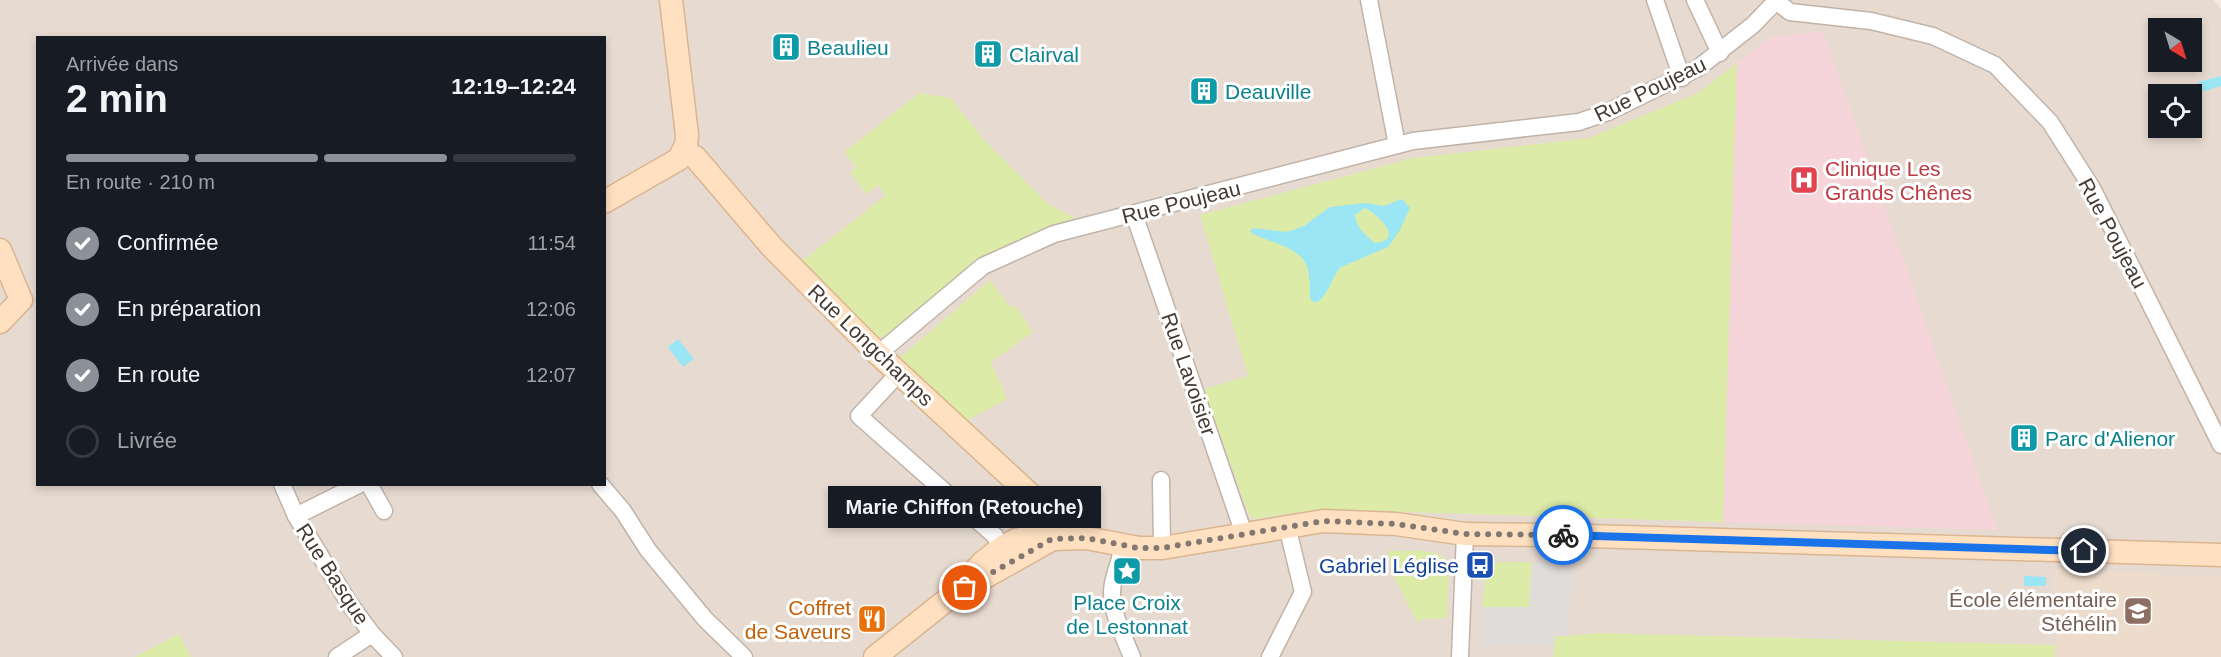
<!DOCTYPE html>
<html lang="fr">
<head>
<meta charset="utf-8">
<style>
	:root { --surface:#171b24; --page:#20242c; --text:#f1f3f6; --muted:#9ea1a6; --line:#363941; --accent:#8c9099 }
	body { margin:0; font-family:Arial,sans-serif; background:var(--page); color:var(--text); height:100vh; display:flex; flex-direction:column; font-size:22px; white-space:nowrap }
	* { box-sizing:border-box; margin:0 }
	p { font-size:20px; color:var(--muted) }
	.icon { flex:none; width:33px; height:33px; fill:none; stroke:currentColor; stroke-width:2; stroke-linecap:round; stroke-linejoin:round }
	.map { position:relative; flex:1; overflow:hidden }
	.drawer { position:absolute; left:36px; top:36px; width:570px; height:450px; display:flex; flex-direction:column; background:var(--surface); border-radius:0px; box-shadow:0 3px 9px #0003 }
	.drawer>* { flex:none }
	.needle { width:39px; rotate:142deg }
	.fabs { position:absolute; left:2148px; top:18px; display:grid; gap:12px }
	.fabs a { display:grid; place-items:center; width:54px; height:54px; border-radius:0px; background:var(--surface); box-shadow:0 3px 9px #0003; font-size:30px }
	.pin { position:absolute; display:grid; place-items:center; width:51px; height:51px; color:#fff; margin:-26px; border:3px solid #fff; border-radius:50%; box-shadow:0 2px 6px #0007 }
	.courier { position:absolute; display:grid; place-items:center; width:60px; height:60px; margin:-30px; border:4px solid #1a73e8; border-radius:50%; background:#fff; color:#222; box-shadow:0 2px 8px #0007 }
	.bubble { position:absolute; height:42px; border-radius:0px; background:var(--surface); box-shadow:0 3px 9px #0003; font-size:20px; font-weight:700; line-height:42px; text-align:center }
	.summary em { font-style:normal; font-weight:700 }
	.summary div { display:flex; flex-direction:column-reverse }
	.summary { display:flex; align-items:center; justify-content:space-between; height:102px; padding:0 30px }
	h1 { font-size:39px; font-weight:700; line-height:45px }
	.bar { display:grid; grid-template-columns:repeat(4,1fr); gap:9px 6px; align-content:center; height:72px; padding:0 30px }
	.bar i { height:8px; border-radius:4px; background:var(--line) }
	.bar .active { background:var(--accent) }
	.bar p { grid-column:span 4 }
	ol { padding:0 30px; list-style:none }
	li { display:flex; align-items:center; gap:18px; height:66px }
	li p { margin-inline-start:auto }
	li .icon { padding:6px; border-radius:50%; background:var(--accent); color:#fff; stroke-width:4 }
	li:last-child { color:var(--muted) }
	li i { width:33px; height:33px; border:3px solid var(--line); border-radius:50% }
	.map>svg:first-child { display:block }
	.residential { fill:#e7dbd1; fill-rule:evenodd }
	.education { fill:#eddccc }
	.medical { fill:#f5d5d9 }
	.green { fill:#ddeba8 }
	.parking { fill:#e0dcd9 }
	.water { fill:#9ae6f5; fill-rule:evenodd }
	.lines { fill:none; stroke-linecap:round; stroke-linejoin:round }
	.street-casing { stroke:#c2b3a8; stroke-width:19 }
	.secondary-casing { stroke:#dab591; stroke-width:25 }
	.street { stroke:#fff; stroke-width:16 }
	.secondary { stroke:#ffe1c1; stroke-width:22 }
	.done { stroke:#827871; stroke-width:6; stroke-dasharray:0 10.8 }
	.route { stroke:#1a73e8; stroke-width:8 }
	.labels { text-anchor:middle; dominant-baseline:central; stroke-width:6; stroke-linejoin:round; paint-order:stroke }
	.culture-label { font-size:21px; fill:#0d838f; stroke:#fff; text-anchor:start }
	.street-label { font-size:21px; fill:#453a33; stroke:#fff }
	.health-label { font-size:21px; fill:#be3a42; stroke:#fff; text-anchor:start }
	.transit-label { font-size:21px; fill:#164399; stroke:#fff; text-anchor:end }
	.education-label { font-size:21px; fill:#785e54; stroke:#fff; text-anchor:end }
	.food-label { font-size:21px; fill:#c56008; stroke:#fff; text-anchor:end }
</style>
</head>
<body>
<div class="map">
<svg width="2221" height="657" viewBox="0 0 2221 657">
	<rect width="100%" height="100%" fill="#f3eae3"/>
	<path class="residential" d="M0 0H2214L2221 9V657H0ZM2158 28H2192V62H2158ZM38 38H604V484H38ZM2158 94H2192V128H2158Z"/>
	<polygon class="education" points="2054,570 2221,577 2221,657 2055,657"/>
	<polygon class="medical" points="1823,31 1916,296 1997,530 1723,522 1737,63 1770,37"/>
	<g class="green">
		<polygon points="1737,63 1723,522 1372,511 1351,515 1291,513 1254,519 1249,515 1204,389 1248,376 1200,215 1413,158 1589,138 1698,93"/>
		<polygon points="920,93 951,98 983,139 1048,204 1075,218 1052,225 978,259 886,337 874,337 802,261 885,196 879,185 866,194 850,173 856,167 844,152"/>
		<polygon points="990,280 1010,307 1015,305 1033,332 991,362 1007,399 964,422 897,360"/>
		<path d="M1388 551C1406 552 1439 546 1449 563L1447 618 1424 619 1417 622 1393 575Z"/>
		<polygon points="1499,562 1532,562 1530,607 1482,607 1486,574 1491,565"/>
		<polygon points="178,633 191,657 135,657 178,634"/>
		<polygon points="1598,633 2055,645 2055,657 1553,657 1555,637"/>
	</g>
	<polygon class="parking" points="1573,560 1568,635 1555,636 1554,646 1480,646 1482,607 1529,607 1532,562"/>
	<g class="water">
		<polygon points="2221,76 2221,86 2201,92 2198,82"/>
		<path d="M1402 199 1410 208 1400 230 1388 247 1341 267C1331 277 1330 294 1317 302H1313L1310 298C1310 289 1310 279 1308 270 1303 246 1267 243 1250 232L1253 228 1287 232 1304 226 1330 207 1365 203 1384 206ZM1365 208C1377 214 1406 240 1375 243 1366 236 1356 227 1355 215Z"/>
		<polygon points="678,339 694,359 683,367 668,347"/>
		<polygon points="2024,576 2046,577 2046,586 2024,586"/>
	</g>
	<g class="lines">
		<g class="street-casing">
			<g id="street">
				<polyline points="1369,0 1397,145"/>
				<polyline points="1655,0 1682,78"/>
				<polyline points="1695,0 1720,53"/>
				<polyline points="1776,1 1790,12 1871,21 1933,36 1995,65 2050,122 2092,188 2221,445"/>
				<polyline points="1134,214 1244,534"/>
				<polyline points="878,354 983,266 1054,234 1413,141 1579,122 1608,112 1698,68 1753,25 1777,0"/>
				<polyline points="898,374 859,416 995,536 1001,548"/>
				<polyline points="1161,480 1162,548"/>
				<polyline points="282,484 296,516 349,603 372,634 394,657"/>
				<polyline points="369,484 384,511"/>
				<polyline points="600,484 623,511 648,550 705,619 744,657"/>
				<polyline points="296,516 360,484"/>
				<path d="M1122 545C1122 561 1112 576 1112 592 1112 614 1124 637 1132 657"/>
				<polyline points="337,657 372,634"/>
				<polyline points="1270,657 1303,592 1287,526"/>
				<polyline points="1460,657 1465,534"/>
			</g>
		</g>
		<g class="secondary-casing">
			<g id="secondary">
				<polyline points="684,152 695,157 772,247 878,354 1034,498 1047,515 1052,539"/>
				<polyline points="604,202 679,159 686,145 687,135 671,0"/>
				<polyline points="0,250 21,300"/>
				<polyline points="0,322 21,300"/>
				<polyline points="978,581 1051,540"/>
				<polyline points="875,657 954,594 982,563 1001,548 1016,540 1032,536 1052,539 1086,538 1139,548 1162,548 1323,521 1396,524 1465,534 1555,535 2221,555"/>
			</g>
		</g>
		<use href="#street" class="street"/>
		<use href="#secondary" class="secondary"/>
	</g>
	<g class="lines">
		<polyline class="done" points="965,588 1052,539 1086,538 1138,548 1162,548 1323,521 1396,524 1465,534 1563,535"/>
		<polyline class="route" points="1563,535 2084,551"/>
	</g>
	<defs>
		<g id="building-square" transform="scale(1.5)"><rect x="-9" y="-9" width="18" height="18" rx="4" fill="#0f9aa8" stroke="#fff"/><path d="M-4-6H4V6H1V3H-1V6H-4ZM-2.5-4.3h1.7v1.8h-1.7ZM.8-4.3h1.7v1.8H.8ZM-2.5-1h1.7V.8h-1.7ZM.8-1h1.7V.8H.8Z" fill="#fff"/></g>
		<g id="hospital-square" transform="scale(1.5)"><rect x="-9" y="-9" width="18" height="18" rx="4" fill="#e0444e" stroke="#fff"/><path d="M-5-5h3v3.5h4V-5h3V5h-3V1.5h-4V5h-3Z" fill="#fff"/></g>
		<g id="bus-square" transform="scale(1.5)"><rect x="-9" y="-9" width="18" height="18" rx="4" fill="#1a4fb4" stroke="#fff"/><path d="M-5-6H5V4H4V6H2V4H-2V6H-4V4H-5ZM-3.5-4V0h7V-4ZM-3.5 1.2v1.5H-2V1.2ZM2 1.2v1.5H3.5V1.2Z" fill="#fff"/></g>
		<g id="sight-square" transform="scale(1.5)"><rect x="-9" y="-9" width="18" height="18" rx="4" fill="#0f9aa8" stroke="#fff"/><path d="M0-6L1.8-2.2L6-1.7L2.9 1.2L3.7 5.4L0 3.3L-3.7 5.4L-2.9 1.2L-6-1.7L-1.8-2.2Z" fill="#fff"/></g>
		<g id="school-square" transform="scale(1.5)"><rect x="-9" y="-9" width="18" height="18" rx="4" fill="#8d6e63" stroke="#fff"/><path d="M0-5L7-2L0 1L-7-2ZM-4 1L0 2.5L4 1V4Q0 6-4 4Z" fill="#fff"/></g>
		<g id="restaurant-square" transform="scale(1.5)"><rect x="-9" y="-9" width="18" height="18" rx="4" fill="#e8710a" stroke="#fff"/><path d="M-5-6h1v4h1v-4h1v4h1v-4h1v5L-1.5 .5V6h-2V.5L-5-1ZM5-6V6H3V1.5H1.5Q1.5-4 5-6Z" fill="#fff"/></g>
	</defs>
	<g fill-rule="evenodd">
		<use href="#building-square" x="786" y="47"/>
		<use href="#building-square" x="988" y="54"/>
		<use href="#building-square" x="1204" y="91"/>
		<use href="#hospital-square" x="1804" y="180"/>
		<use href="#building-square" x="2024" y="438"/>
		<use href="#bus-square" x="1480" y="565"/>
		<use href="#sight-square" x="1127" y="571"/>
		<use href="#school-square" x="2138" y="611"/>
		<use href="#restaurant-square" x="872" y="619"/>
	</g>
	<g class="labels">
		<g class="culture-label">
			<text x="807" y="47">Beaulieu</text>
			<text x="1009" y="54">Clairval</text>
			<text x="1225" y="91">Deauville</text>
			<text x="2045" y="438">Parc d'Alienor</text>
			<text x="1127" y="602" text-anchor="middle">Place Croix<tspan x="1127" dy="24">de Lestonnat</tspan></text>
		</g>
		<g class="street-label">
			<text transform="translate(1650 89) rotate(-26)">Rue Poujeau</text>
			<text transform="translate(1181 202) rotate(-14)">Rue Poujeau</text>
			<text transform="translate(2113 233) rotate(62)">Rue Poujeau</text>
			<text transform="translate(871 345) rotate(44)">Rue Longchamps</text>
			<text transform="translate(1189 374) rotate(71)">Rue Lavoisier</text>
			<text transform="translate(333 574) rotate(57)">Rue Basque</text>
		</g>
		<g class="health-label">
			<text x="1825" y="168">Clinique Les<tspan x="1825" dy="24">Grands Chênes</tspan></text>
		</g>
		<g class="transit-label">
			<text x="1459" y="565">Gabriel Léglise</text>
		</g>
		<g class="education-label">
			<text x="2117" y="599">École élémentaire<tspan x="2117" dy="24">Stéhélin</tspan></text>
		</g>
		<g class="food-label">
			<text x="851" y="607">Coffret<tspan x="851" dy="24">de Saveurs</tspan></text>
		</g>
	</g>
</svg>
<div class="fabs">
<a><svg class="needle" viewBox="-14 -14 28 28"><path d="M0-13l5 13h-10z" fill="#e53935"/><path d="M0 13l5-13h-10z" fill="#9ea1a6"/></svg></a>
<a><svg class="icon" aria-label="locate" viewBox="0 0 24 24"><circle cx="12" cy="12" r="6"/><path d="M12 2v4M12 18v4M2 12h4M18 12h4"/></svg></a>
</div>
<div class="pin" style="left:965px;top:588px;background:#ea580c"><svg class="icon" aria-label="bag" viewBox="0 0 24 24"><path d="M5 8h14l-1 12H6zM9 8a3 3 0 0 1 6 0"/></svg></div>
<div class="pin" style="left:2084px;top:551px;background:#1f2937"><svg class="icon" aria-label="home" viewBox="0 0 24 24"><path d="M3 11l9-7 9 7M6 9v11h12V9"/></svg></div>
<div class="courier" style="left:1563px;top:535px"><svg class="icon" aria-label="bike" viewBox="0 0 24 24"><circle cx="6" cy="16" r="4"/><circle cx="18" cy="16" r="4"/><path d="M6 16l4-8h5l3 8M10 8l3 8H6M13 5h3"/></svg></div>
<div class="bubble" style="left:828px;top:486px;width:273px">Marie Chiffon (Retouche)</div>
<section class="drawer">
<div class="summary"><div><h1>2 min</h1><p>Arrivée dans</p></div><em>12:19–12:24</em></div>
<div class="bar"><i class="active"></i><i class="active"></i><i class="active"></i><i></i><p>En route · 210 m</p></div>
<ol>
<li><svg class="icon" aria-label="check" viewBox="0 0 24 24"><path d="M5 12l5 5 9-10"/></svg>Confirmée<p>11:54</p></li>
<li><svg class="icon" aria-label="check" viewBox="0 0 24 24"><path d="M5 12l5 5 9-10"/></svg>En préparation<p>12:06</p></li>
<li><svg class="icon" aria-label="check" viewBox="0 0 24 24"><path d="M5 12l5 5 9-10"/></svg>En route<p>12:07</p></li>
<li><i></i>Livrée</li>
</ol>
</section>
</div>
</body>
</html>
